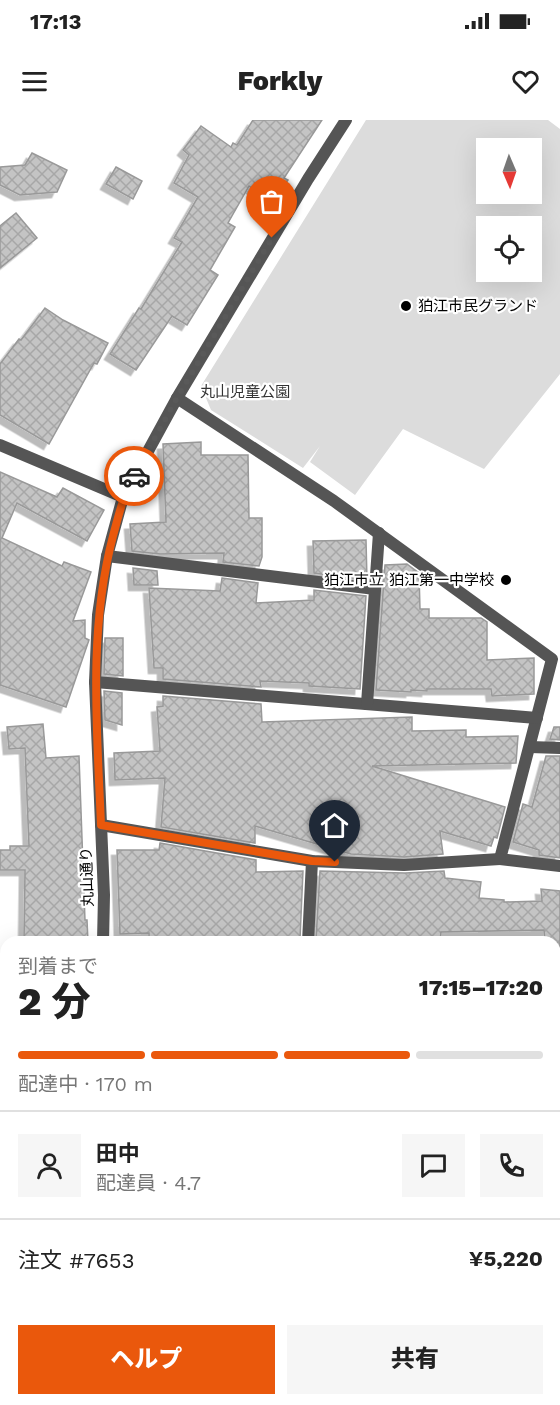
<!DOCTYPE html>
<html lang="ja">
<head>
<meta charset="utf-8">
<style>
	:root { --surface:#fff; --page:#f6f6f6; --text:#222; --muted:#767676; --line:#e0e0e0; --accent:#ea580c }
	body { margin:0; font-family:"Work Sans","Noto Sans JP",sans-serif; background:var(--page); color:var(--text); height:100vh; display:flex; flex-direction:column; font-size:22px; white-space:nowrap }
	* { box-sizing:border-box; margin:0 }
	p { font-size:20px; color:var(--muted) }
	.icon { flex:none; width:33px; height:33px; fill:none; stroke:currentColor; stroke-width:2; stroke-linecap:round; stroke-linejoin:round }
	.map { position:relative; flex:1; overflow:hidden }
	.panel { position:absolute; left:0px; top:816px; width:561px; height:470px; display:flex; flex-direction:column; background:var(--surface); border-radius:18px 18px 0 0; box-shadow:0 6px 24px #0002 }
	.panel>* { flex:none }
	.needle { width:39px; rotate:178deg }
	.tools { position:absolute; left:476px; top:18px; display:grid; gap:12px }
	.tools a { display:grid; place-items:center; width:66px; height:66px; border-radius:0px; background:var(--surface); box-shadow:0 6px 24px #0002; font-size:30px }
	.pin { position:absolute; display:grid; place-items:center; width:51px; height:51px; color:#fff; margin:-62px -26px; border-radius:50% 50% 50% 0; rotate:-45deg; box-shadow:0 0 6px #0007 }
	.pin .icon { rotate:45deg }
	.courier { position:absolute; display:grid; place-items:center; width:60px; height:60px; margin:-30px; border:4px solid #ea580c; border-radius:50%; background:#fff; color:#222; box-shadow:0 2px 8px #0007 }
	.overview em { font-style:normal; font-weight:800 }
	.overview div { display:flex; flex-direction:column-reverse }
	.overview { display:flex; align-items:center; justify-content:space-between; height:102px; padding:0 18px }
	h1 { font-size:39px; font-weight:800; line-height:45px }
	.bar { display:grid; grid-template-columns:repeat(4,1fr); gap:9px 6px; align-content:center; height:72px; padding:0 18px }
	.bar i { height:8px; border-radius:4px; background:var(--line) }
	.bar .current { background:var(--accent) }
	.bar p { grid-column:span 4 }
	.line { display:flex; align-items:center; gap:15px; padding:0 18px; border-top:2px solid var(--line) }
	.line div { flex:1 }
	.round { display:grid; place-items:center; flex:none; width:63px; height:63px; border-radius:0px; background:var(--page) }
	.button { display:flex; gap:12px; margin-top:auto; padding:12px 18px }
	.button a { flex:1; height:69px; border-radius:0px; background:var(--accent); color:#fff; font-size:24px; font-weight:800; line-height:69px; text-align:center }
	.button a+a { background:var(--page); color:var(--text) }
	.status { display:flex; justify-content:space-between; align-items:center; height:42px; padding:0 30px; background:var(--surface); direction:ltr }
	.status svg { height:16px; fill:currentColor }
	header { display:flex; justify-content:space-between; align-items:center; height:78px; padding:0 18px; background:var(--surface); font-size:27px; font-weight:800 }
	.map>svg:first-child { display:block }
	.park { fill:#dcdcdc; fill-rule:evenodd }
	.building { fill:url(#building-cross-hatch); stroke:#999; stroke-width:1.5; filter:url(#shadow) }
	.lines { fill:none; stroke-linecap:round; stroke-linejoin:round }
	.street { stroke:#555; stroke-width:12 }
	.done { stroke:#595959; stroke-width:6; stroke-dasharray:0 10.8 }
	.route { stroke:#ea580c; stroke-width:8 }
	.poi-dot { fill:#000; stroke:#fff; stroke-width:2 }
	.labels { text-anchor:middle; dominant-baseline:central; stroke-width:4.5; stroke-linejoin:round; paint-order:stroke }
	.poi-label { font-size:15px; fill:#000; stroke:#fff; text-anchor:start }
	.park-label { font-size:15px; fill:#333; stroke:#fff }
	.street-label { font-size:15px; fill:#000; stroke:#fff }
</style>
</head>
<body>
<div class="status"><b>17:13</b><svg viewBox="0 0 49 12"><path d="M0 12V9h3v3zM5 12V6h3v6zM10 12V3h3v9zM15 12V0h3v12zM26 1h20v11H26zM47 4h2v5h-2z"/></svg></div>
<header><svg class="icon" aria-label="menu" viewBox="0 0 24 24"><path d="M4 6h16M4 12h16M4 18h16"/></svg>Forkly<svg class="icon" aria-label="heart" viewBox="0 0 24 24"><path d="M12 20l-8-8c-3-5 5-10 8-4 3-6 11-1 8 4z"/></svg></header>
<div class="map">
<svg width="560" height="1285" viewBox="0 0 560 1285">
	<defs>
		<pattern id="building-cross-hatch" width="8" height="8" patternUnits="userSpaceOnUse" patternTransform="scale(1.5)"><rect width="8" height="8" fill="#c4c4c4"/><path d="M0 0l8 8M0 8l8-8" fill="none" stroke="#a7a7a7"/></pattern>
		<filter id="shadow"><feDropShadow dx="-5.5" dy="5.5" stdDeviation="0" flood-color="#0004"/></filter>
	</defs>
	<rect width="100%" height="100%" fill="#fff"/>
	<path class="park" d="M366 0H548L560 9V254L484 349 403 309 355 375 310 342 320 326 303 348 211 290 201 266ZM486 28H531V74H486ZM486 106H531V152H486Z"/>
	<g class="building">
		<polygon points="253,0 322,0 284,58 288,60 272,82 249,66 228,103 235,107 210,150 218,155 187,205 172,196 136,250 110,234 139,188 141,189 182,122 174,118 198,77 174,63 189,35 183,30 201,6 231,27 233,23 237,25"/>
		<polygon points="32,33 67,50 57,72 20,75 0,65 0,47 25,45"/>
		<polygon points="116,47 142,61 133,79 106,64"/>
		<polygon points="16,93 37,118 0,148 0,106"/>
		<polygon points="45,188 63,200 108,223 97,244 94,243 49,324 0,295 0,244 19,219 21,220"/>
		<polygon points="201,322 201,335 248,335 249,398 262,398 262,437 259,446 223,442 224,433 160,434 132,431 130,404 166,402 163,324"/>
		<polygon points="0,352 57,377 63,368 104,390 87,421 17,383 2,418 62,446 64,442 91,452 73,501 85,500 85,518 89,520 66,587 0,565"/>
		<polygon points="366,420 367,460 314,453 313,421"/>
		<polygon points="407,444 419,453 420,489 429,489 429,498 481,498 487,502 487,540 534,538 534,574 492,576 491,569 427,569 427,571 411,570 411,572 376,570 385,445"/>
		<polygon points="133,448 157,451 158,465 134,465"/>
		<polygon points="222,458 258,463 256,483 314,480 314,470 366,476 360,569 309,566 309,563 260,561 261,567 163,559 163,548 154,548 149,468 220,471"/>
		<polygon points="105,518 123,518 123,556 104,554"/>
		<polygon points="104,571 122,573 122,605 105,600"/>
		<polygon points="163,576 261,584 262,602 412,597 412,611 466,610 466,617 518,616 516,643 372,646 505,687 497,718 494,717 491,726 440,711 443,734 404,737 351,734 255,706 255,723 161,707 165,658 115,660 114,633 160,631 157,587 163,586"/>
		<polygon points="43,604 46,638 79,636 85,800 87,800 88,822 24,822 25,750 0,750 0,730 10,730 10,726 29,726 25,628 9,629 7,607"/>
		<polygon points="554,607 560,607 560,620 550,619"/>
		<polygon points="546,636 560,636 560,738 539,735 539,730 513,722 523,684 532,687"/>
		<polygon points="160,723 256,740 256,752 303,751 300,819 296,819 296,822 184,822 184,818 149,818 149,813 120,814 117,730 159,730"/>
		<polygon points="320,751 405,753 444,751 445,758 481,762 479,778 504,780 504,782 542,781 541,769 560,771 560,830 555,830 555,822 545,822 544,810 441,812 440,822 316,820"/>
	</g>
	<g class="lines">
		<g class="street">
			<polyline points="177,278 334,381 552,539 500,739 560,746"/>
			<polyline points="0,325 123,377"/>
			<polyline points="107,436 375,469"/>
			<polyline points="95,562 537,598"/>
			<polyline points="367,584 379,413"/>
			<polyline points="530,627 560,628"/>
			<polyline points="101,705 312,741 404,745 500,739"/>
			<polyline points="103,822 104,775 95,562 98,495 107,436 123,377 177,278 308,59 346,0"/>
			<polyline points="308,822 312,741"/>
			<polyline points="555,926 560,928"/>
			<polyline points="0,1056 6,1057"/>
			<polyline points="0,1149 6,1151"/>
			<polyline points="378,1280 381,1285"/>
			<polyline points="56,1285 57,1280"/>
		</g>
	</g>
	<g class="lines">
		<polyline class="done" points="134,356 177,278 272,118"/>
		<path class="route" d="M134 356C123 376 119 394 113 416 88 511 97 608 101 705L312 741 335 742"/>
	</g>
	<g class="poi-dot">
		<circle cx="406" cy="186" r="6"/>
		<circle cx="506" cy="460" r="6"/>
	</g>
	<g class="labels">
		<g class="poi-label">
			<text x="418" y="186">狛江市民グランド</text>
			<text x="494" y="460" text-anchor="end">狛江市立 狛江第一中学校</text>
		</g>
		<g class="park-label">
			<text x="245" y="272">丸山児童公園</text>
		</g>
		<g class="street-label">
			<text transform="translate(87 757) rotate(-92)">丸山通り</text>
		</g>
	</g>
</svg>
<div class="tools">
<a><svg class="needle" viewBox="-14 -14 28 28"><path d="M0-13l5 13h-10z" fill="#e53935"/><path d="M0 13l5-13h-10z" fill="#767676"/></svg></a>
<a><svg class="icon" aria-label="locate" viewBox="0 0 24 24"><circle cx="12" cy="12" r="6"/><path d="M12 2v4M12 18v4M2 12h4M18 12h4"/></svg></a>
</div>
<div class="pin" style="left:272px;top:118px;background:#ea580c"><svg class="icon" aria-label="bag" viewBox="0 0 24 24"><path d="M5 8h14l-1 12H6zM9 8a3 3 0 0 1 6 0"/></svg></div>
<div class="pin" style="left:335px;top:742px;background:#1f2937"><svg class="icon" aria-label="home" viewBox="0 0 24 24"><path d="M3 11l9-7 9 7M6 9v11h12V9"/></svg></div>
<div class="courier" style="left:134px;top:356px"><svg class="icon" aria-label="car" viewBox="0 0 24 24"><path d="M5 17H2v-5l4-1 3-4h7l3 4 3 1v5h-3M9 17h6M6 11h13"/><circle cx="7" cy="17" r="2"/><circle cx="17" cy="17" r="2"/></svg></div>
<section class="panel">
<div class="overview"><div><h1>2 分</h1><p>到着まで</p></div><em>17:15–17:20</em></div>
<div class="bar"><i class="current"></i><i class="current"></i><i class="current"></i><i></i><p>配達中 · 170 m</p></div>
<div class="line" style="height:108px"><a class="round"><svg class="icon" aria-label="person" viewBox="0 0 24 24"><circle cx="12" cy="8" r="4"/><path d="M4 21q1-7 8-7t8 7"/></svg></a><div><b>田中</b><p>配達員 · 4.7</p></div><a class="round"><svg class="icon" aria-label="chat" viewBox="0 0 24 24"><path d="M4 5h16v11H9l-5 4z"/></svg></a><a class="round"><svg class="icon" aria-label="phone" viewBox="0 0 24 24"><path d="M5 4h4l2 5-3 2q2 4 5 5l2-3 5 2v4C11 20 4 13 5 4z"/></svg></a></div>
<div class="line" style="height:78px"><div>注文 #7653</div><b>¥5,220</b></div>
<div class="button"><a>ヘルプ</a><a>共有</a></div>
</section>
</div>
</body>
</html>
